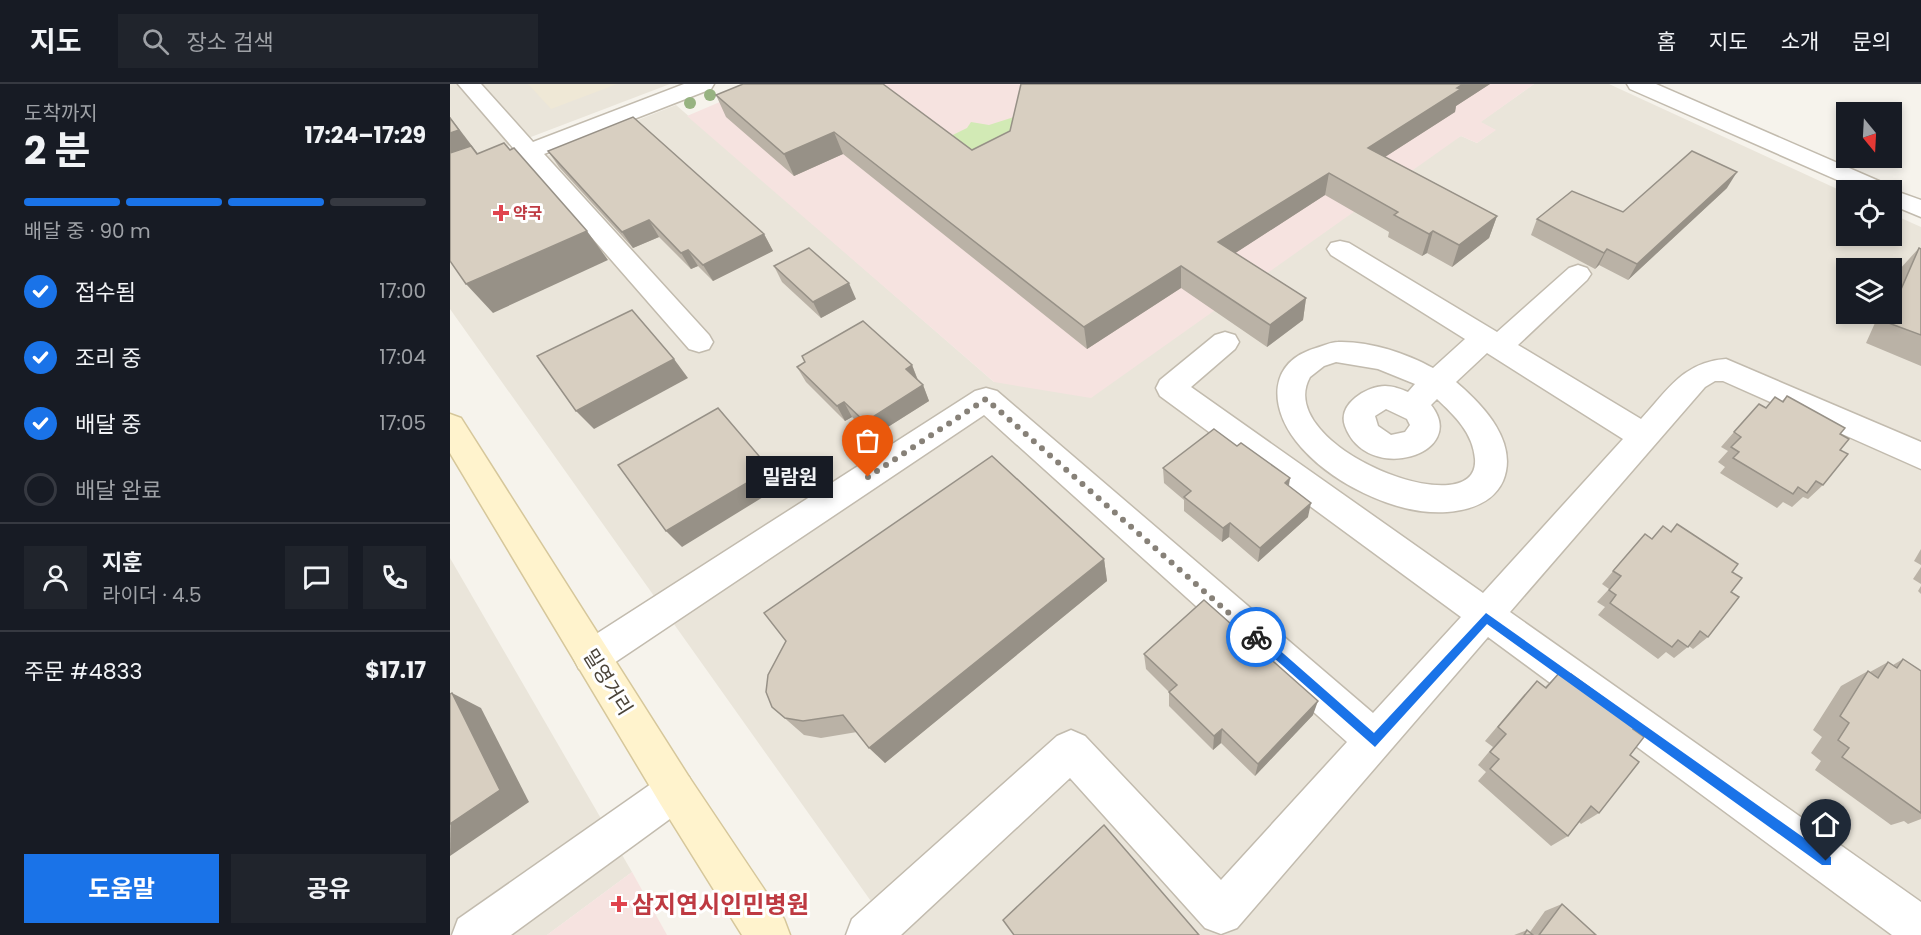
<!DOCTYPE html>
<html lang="ko">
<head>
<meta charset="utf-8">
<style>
	:root { --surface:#171b24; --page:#20242c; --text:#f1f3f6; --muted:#9ea1a6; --line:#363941; --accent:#1a73e8 }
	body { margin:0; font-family:Poppins,"Noto Sans KR",sans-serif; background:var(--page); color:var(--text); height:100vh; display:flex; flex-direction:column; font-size:22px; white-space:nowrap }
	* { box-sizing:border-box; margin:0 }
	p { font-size:20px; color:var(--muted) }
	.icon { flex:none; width:33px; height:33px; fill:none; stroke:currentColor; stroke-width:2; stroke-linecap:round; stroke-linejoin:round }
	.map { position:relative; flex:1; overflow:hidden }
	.side { display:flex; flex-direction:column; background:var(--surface); width:450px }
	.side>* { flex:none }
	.needle { width:39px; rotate:162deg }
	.tools { position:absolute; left:1386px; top:18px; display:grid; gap:12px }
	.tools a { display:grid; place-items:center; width:66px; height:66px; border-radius:0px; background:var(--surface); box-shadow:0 3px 9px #0003; font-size:30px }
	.pin { position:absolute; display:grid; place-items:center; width:51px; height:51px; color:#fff; margin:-62px -26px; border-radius:50% 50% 50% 0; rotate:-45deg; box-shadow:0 0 6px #0007 }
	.pin .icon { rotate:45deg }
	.courier { position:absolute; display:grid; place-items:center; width:60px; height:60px; margin:-30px; border:4px solid #1a73e8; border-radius:50%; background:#fff; color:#222; box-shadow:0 2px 8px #0007 }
	.bubble { position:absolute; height:42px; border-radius:0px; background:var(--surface); box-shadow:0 3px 9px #0003; font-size:20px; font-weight:700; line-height:42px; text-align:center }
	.summary em { font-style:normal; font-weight:700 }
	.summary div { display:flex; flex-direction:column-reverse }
	.summary { display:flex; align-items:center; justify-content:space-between; height:102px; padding:0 24px }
	h1 { font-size:39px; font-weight:700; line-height:45px }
	.bar { display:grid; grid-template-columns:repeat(4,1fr); gap:9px 6px; align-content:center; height:72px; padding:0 24px }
	.bar i { height:8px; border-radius:4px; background:var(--line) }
	.bar .on { background:var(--accent) }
	.bar p { grid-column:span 4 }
	.line { display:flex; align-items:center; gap:15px; padding:0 24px; border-top:2px solid var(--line) }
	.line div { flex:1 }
	.round { display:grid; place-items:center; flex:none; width:63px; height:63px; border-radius:0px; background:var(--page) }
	ol { padding:0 24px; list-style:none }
	li { display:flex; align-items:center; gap:18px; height:66px }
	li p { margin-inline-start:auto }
	li .icon { padding:6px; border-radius:50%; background:var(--accent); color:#fff; stroke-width:4 }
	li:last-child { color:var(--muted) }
	li i { width:33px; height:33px; border:3px solid var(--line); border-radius:50% }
	.button { display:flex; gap:12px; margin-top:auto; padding:12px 24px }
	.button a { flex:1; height:69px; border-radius:0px; background:var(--accent); color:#fff; font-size:24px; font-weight:700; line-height:69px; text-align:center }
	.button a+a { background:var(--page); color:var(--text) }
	header { display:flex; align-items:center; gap:36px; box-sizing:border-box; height:84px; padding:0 30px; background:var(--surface); border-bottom:2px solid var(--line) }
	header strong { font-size:28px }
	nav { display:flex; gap:33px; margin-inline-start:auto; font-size:21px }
	.search { width:420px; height:54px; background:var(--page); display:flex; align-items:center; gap:15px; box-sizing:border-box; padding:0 21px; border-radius:0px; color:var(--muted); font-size:22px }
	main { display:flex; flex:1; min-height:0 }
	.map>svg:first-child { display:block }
	.residential { fill:#eae5da; fill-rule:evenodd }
	.education { fill:#efe8d6 }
	.medical { fill:#f6e3e0 }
	.green { fill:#d2eab5 }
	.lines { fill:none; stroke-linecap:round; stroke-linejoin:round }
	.minor-casing { stroke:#c2bbae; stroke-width:3 }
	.secondary-casing { stroke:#d6c79b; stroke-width:3 }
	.minor { fill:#fff; fill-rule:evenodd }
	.secondary { fill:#fff3cd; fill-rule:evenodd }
	.tree { fill:#97b381 }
	.wall { fill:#bab2a6 }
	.shaded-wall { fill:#979187 }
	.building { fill:#d8cfc1; stroke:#979187; stroke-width:1.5 }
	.route { fill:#1a73e8 }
	.done { stroke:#878178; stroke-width:6; stroke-dasharray:0 10.8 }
	.health-dot { fill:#e0444e; stroke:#fff; stroke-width:2 }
	.labels { text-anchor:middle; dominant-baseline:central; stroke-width:6; stroke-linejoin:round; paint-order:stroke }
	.far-health-label { font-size:16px; font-weight:bold; fill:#be3a42; stroke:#fff; text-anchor:start }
	.street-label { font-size:20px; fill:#4b4439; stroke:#fff }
	.near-health-label { font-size:24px; font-weight:bold; fill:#be3a42; stroke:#fff; text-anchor:start }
</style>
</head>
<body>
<header>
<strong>지도</strong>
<div class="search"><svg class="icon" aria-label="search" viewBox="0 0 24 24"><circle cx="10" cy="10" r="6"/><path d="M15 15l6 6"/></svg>장소 검색</div>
<nav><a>홈</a><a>지도</a><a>소개</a><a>문의</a></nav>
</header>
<main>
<section class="side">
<div class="summary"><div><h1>2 분</h1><p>도착까지</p></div><em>17:24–17:29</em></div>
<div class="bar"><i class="on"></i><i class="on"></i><i class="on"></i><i></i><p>배달 중 · 90 m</p></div>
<ol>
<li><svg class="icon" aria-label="check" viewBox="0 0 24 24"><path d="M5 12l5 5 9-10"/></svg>접수됨<p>17:00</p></li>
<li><svg class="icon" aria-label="check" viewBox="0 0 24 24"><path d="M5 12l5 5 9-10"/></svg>조리 중<p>17:04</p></li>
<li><svg class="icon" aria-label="check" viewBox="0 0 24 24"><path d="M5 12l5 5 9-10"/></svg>배달 중<p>17:05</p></li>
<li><i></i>배달 완료</li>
</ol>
<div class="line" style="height:108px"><a class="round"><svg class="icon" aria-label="person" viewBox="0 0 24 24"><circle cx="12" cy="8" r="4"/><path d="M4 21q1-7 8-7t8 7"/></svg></a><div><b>지훈</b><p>라이더 · 4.5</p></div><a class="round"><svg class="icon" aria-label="chat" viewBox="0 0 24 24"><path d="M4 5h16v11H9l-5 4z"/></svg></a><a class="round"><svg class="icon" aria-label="phone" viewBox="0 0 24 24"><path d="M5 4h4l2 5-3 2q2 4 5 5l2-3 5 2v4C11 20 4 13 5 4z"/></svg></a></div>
<div class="line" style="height:78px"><div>주문 #4833</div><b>$17.17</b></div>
<div class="button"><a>도움말</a><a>공유</a></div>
</section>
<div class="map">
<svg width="1471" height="851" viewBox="0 0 1471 851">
	<rect width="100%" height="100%" fill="#f6f3ec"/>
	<g class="residential">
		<polygon points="0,0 220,0 0,84"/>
		<path d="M1084 0H1159L1396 109V152H1442V130L1471 143V851H445L0 225V110L226 21 544 298 1011 52 1027 59 1045 46 1030 38ZM1396 184H1442V230H1396Z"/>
		<polygon points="0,474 182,788 97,851 0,851"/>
	</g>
	<polygon class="education" points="78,0 167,0 101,25"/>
	<g class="medical">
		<polygon points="312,0 1084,0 1031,38 1046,46 1027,59 1011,52 641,314 544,298 237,32"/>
		<polygon points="182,788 217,851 97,851"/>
	</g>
	<polygon class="green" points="564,33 562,69 470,67 517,44 521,38 539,41"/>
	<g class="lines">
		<g class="minor-casing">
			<g id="minor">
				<polygon points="8,0 31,0 83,58 234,0 264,0 261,5 94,70 259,251 263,258 259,265 249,268 239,265 75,77 0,105 0,90 64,65"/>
				<polygon points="1177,0 1206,0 1438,101 1440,105 1471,116 1471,133 1442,121 1442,106 1410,106 1180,5"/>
				<path d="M890 157 899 159 1047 248 1119 184 1128 181 1137 184 1141 190 1137 196 1068 261 1191 335C1218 306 1233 278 1276 275L1471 358V385L1273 297H1265L1255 303 1060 528 1471 818V851H1442L1038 553 787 844 771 850 755 844 620 694 451 851H396L402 835 607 652 621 646 635 652 771 796 897 658 534 331 155 585 142 590 129 585 123 573 129 561 525 307 536 304 547 307 923 629 1011 533 710 312 706 304 710 296 765 251 775 248 785 251 789 258 785 265 741 303 1033 509 1173 355 1037 269 1006 298C1033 321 1069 358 1053 397 1043 419 1020 426 997 428 945 432 877 397 846 357 819 322 818 278 866 264 873 262 881 258 888 258 919 257 956 269 983 284L1015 255 881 171 877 165 881 159ZM886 278 928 285 965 300 958 308C951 305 943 302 935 302 917 302 887 320 895 342 917 402 1020 370 981 321L987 315C1005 332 1023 349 1025 375 1030 444 821 363 860 293L874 282ZM936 325 957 335 960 341 955 348 941 351 928 342 925 332Z"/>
				<polygon points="225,687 239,693 245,707 239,721 61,851 2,851 8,835 211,693"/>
			</g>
		</g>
		<g class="secondary-casing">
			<polygon id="secondary" points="0,330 11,334 239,693 334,835 340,851 292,851 211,721 0,369"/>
		</g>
		<use href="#minor" class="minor"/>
		<use href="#secondary" class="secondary"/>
	</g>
	<g class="tree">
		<circle cx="260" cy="11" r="6"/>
		<circle cx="240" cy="19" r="6"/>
	</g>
	<g class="wall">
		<polygon points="571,0 1040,0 1006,22 1005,28 935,73 1047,132 1039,154 1002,183 977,169 972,172 938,153 939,148 875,111 785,169 856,214 853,236 817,263 731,204 637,265 393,70 344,92 276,33 266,11 522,66 560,47"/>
		<polygon points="98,67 314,150 323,167 263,197 248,182 241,185 209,153 183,164 109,83"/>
		<polygon points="1277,104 1178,196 1149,181 1145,185 1081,151 1087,135 1173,128"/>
		<polygon points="1469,164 1471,165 1471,282 1416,259 1429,230 1442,230 1442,203 1449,186"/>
		<polygon points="324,182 406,215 371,234 332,198"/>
		<polygon points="462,281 468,296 473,301 479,317 422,353 402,333 395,337 356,298 347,283"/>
		<polygon points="1337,312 1390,350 1390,366 1373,401 1358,415 1353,413 1342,423 1333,418 1327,424 1270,389 1275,383 1268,378 1278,367 1271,363 1284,348 1316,324 1332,317"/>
		<polygon points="787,362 840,394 839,402 858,433 808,478 779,453 772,458 734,427 734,416 714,399 713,384"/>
		<polygon points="1227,440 1282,488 1281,508 1258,553 1243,565 1239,562 1224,574 1216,568 1208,575 1148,531 1155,523 1147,518 1159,505 1152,500 1195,450 1202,455 1221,447"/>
		<polygon points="1471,465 1471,481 1464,477"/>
		<polygon points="654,475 657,497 435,679 407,648 371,654 354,651 322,623"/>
		<polygon points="1471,483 1471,500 1463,495"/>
		<polygon points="1471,502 1471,510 1468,507"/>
		<polygon points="694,570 863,631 805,692 771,659 763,666 719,622 719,608 696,585"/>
		<polygon points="1453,575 1471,587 1471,735 1458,740 1454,737 1441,741 1365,686 1371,677 1361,669 1372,653 1363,646 1391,602 1418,587 1420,588 1438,578 1443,581"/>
		<polygon points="1110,588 1183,645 1180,671 1149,729 1131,740 1129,738 1118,752 1101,762 1028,697 1036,688 1028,681 1043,663 1035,657 1073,612 1087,597 1095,603"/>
		<polygon points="1112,820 1146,851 1064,851 1077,846 1080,848 1095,827"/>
	</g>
	<g class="shaded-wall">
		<polygon points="1013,0 1040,0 1006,22 1005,28 913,87 918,64"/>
		<polygon points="0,33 32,75 0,88"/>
		<polygon points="384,48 393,70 344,92 334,70"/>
		<polygon points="1287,88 1277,104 1178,196 1187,180"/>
		<polygon points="879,89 875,111 767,181 768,158"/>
		<polygon points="1047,132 1039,154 1002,183 1009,161"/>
		<polygon points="199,136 209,153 183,164 172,148"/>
		<polygon points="137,147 158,176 43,229 16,200"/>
		<polygon points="983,147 977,169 972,172 979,150"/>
		<polygon points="314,150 323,167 263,197 253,181"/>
		<polygon points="1157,165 1149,181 1145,185 1154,169"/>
		<polygon points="238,166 248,182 241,185 231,169"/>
		<polygon points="731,182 731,204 637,265 634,243"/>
		<polygon points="399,199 406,215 371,234 363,218"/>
		<polygon points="856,214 853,236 817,263 820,241"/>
		<polygon points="224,275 238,294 144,345 126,327"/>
		<polygon points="462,281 468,297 456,285"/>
		<polygon points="473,301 479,317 422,353 415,338"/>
		<polygon points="394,318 402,333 395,337 387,322"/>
		<polygon points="320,385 331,402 232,463 216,447"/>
		<polygon points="840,394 837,409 835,399"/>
		<polygon points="861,419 858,433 808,478 810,464"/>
		<polygon points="780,439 779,453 772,458 773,444"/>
		<polygon points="654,475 657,497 435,679 419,664"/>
		<polygon points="2,609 31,624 79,718 0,772"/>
		<polygon points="868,617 863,631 805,692 808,680"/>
		<polygon points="772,645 771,659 763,666 764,652"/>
	</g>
	<g class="building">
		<polygon points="293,0 433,0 522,66 560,47 571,0 1013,0 1007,4 1011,5 918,64 1047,132 1009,161 983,147 979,150 944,131 948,128 879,89 768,158 856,214 820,241 731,182 634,243 384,48 334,70 266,11"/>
		<polygon points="183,33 314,150 253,181 238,166 231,169 199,136 172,148 98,67"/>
		<polygon points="0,34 9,46 0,49"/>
		<polygon points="54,59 60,66 64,64 137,147 16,200 0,177 0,69 21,62 27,70"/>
		<polygon points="1242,67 1287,88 1187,180 1157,165 1154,169 1087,135 1122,107 1173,128"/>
		<polygon points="359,164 399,199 363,218 324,182"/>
		<polygon points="1469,164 1471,165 1471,251 1436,238 1440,230 1442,230 1442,226"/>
		<polygon points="182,226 224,275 126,327 87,272"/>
		<polygon points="413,237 462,281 456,285 473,301 415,338 394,318 387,322 347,283 355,278 352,272"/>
		<polygon points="1337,312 1395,344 1390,350 1399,355 1390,366 1398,370 1373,401 1366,397 1357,409 1348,403 1343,410 1283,374 1289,368 1281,363 1291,353 1284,348 1309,320 1316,324 1325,313 1333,318"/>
		<polygon points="268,324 320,385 216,447 168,381"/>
		<polygon points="764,345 787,362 791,359 840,394 835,399 861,419 810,464 780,439 773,444 734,413 741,407 713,384"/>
		<polygon points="542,372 654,475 419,664 393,631 353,637 335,634 322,623 316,608 318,591 336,557 314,529"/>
		<polygon points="1227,440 1288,480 1282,488 1292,494 1281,508 1289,513 1258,553 1250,547 1238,563 1228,556 1222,563 1160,519 1166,511 1159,506 1171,492 1163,487 1195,450 1202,455 1213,442 1221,448"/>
		<polygon points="754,516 868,617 808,680 772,645 764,652 719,608 727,601 694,570"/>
		<polygon points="1453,575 1471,587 1471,729 1392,673 1399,664 1388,656 1399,639 1390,632 1418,587 1428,594 1438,578 1447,584"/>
		<polygon points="1110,588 1118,594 1121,590 1188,639 1183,645 1194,653 1180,671 1189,678 1149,729 1141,722 1118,752 1040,685 1049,675 1040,668 1056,650 1048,643 1087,597 1096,604"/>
		<polygon points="2,609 50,706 0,740 0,610"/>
		<polygon points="654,741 749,851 564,851 553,836"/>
		<polygon points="1112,820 1146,851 1089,851"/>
		<polygon points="1077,846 1083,851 1074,851"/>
	</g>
	<polygon class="route" points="1036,529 1381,773 1381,781 1372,781 1037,540 925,663 800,553 802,549 810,549 924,649"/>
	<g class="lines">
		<polyline class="done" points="418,393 536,315 806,553"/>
	</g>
	<g class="health-dot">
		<path d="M48 120h6v6h6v6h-6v6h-6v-6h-6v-6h6z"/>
		<path d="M166 811h6v6h6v6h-6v6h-6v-6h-6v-6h6z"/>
	</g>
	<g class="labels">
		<g class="far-health-label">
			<text x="63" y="129">약국</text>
		</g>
		<g class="street-label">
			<text transform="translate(158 598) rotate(58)">밀영거리</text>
		</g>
		<g class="near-health-label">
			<text x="182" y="820">삼지연시인민병원</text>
		</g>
	</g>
</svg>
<div class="tools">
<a><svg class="needle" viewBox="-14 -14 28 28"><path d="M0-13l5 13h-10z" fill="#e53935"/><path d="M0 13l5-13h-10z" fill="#9ea1a6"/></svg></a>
<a><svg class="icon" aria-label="locate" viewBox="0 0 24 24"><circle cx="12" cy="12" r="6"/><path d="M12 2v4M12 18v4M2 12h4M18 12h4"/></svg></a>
<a><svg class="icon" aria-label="layers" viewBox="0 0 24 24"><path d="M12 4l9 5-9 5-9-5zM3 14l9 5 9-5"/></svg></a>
</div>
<div class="pin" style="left:418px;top:393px;background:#ea580c"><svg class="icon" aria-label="bag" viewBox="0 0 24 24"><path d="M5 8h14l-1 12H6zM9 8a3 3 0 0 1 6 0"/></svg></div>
<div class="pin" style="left:1376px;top:777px;background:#1f2937"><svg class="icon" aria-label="home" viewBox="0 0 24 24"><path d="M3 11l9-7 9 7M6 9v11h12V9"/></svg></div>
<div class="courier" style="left:806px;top:553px"><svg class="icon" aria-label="bike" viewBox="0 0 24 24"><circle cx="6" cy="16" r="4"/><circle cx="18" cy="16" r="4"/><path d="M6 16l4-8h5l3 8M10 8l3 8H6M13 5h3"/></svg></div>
<div class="bubble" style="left:296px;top:372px;width:87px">밀람원</div>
</div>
</main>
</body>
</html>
